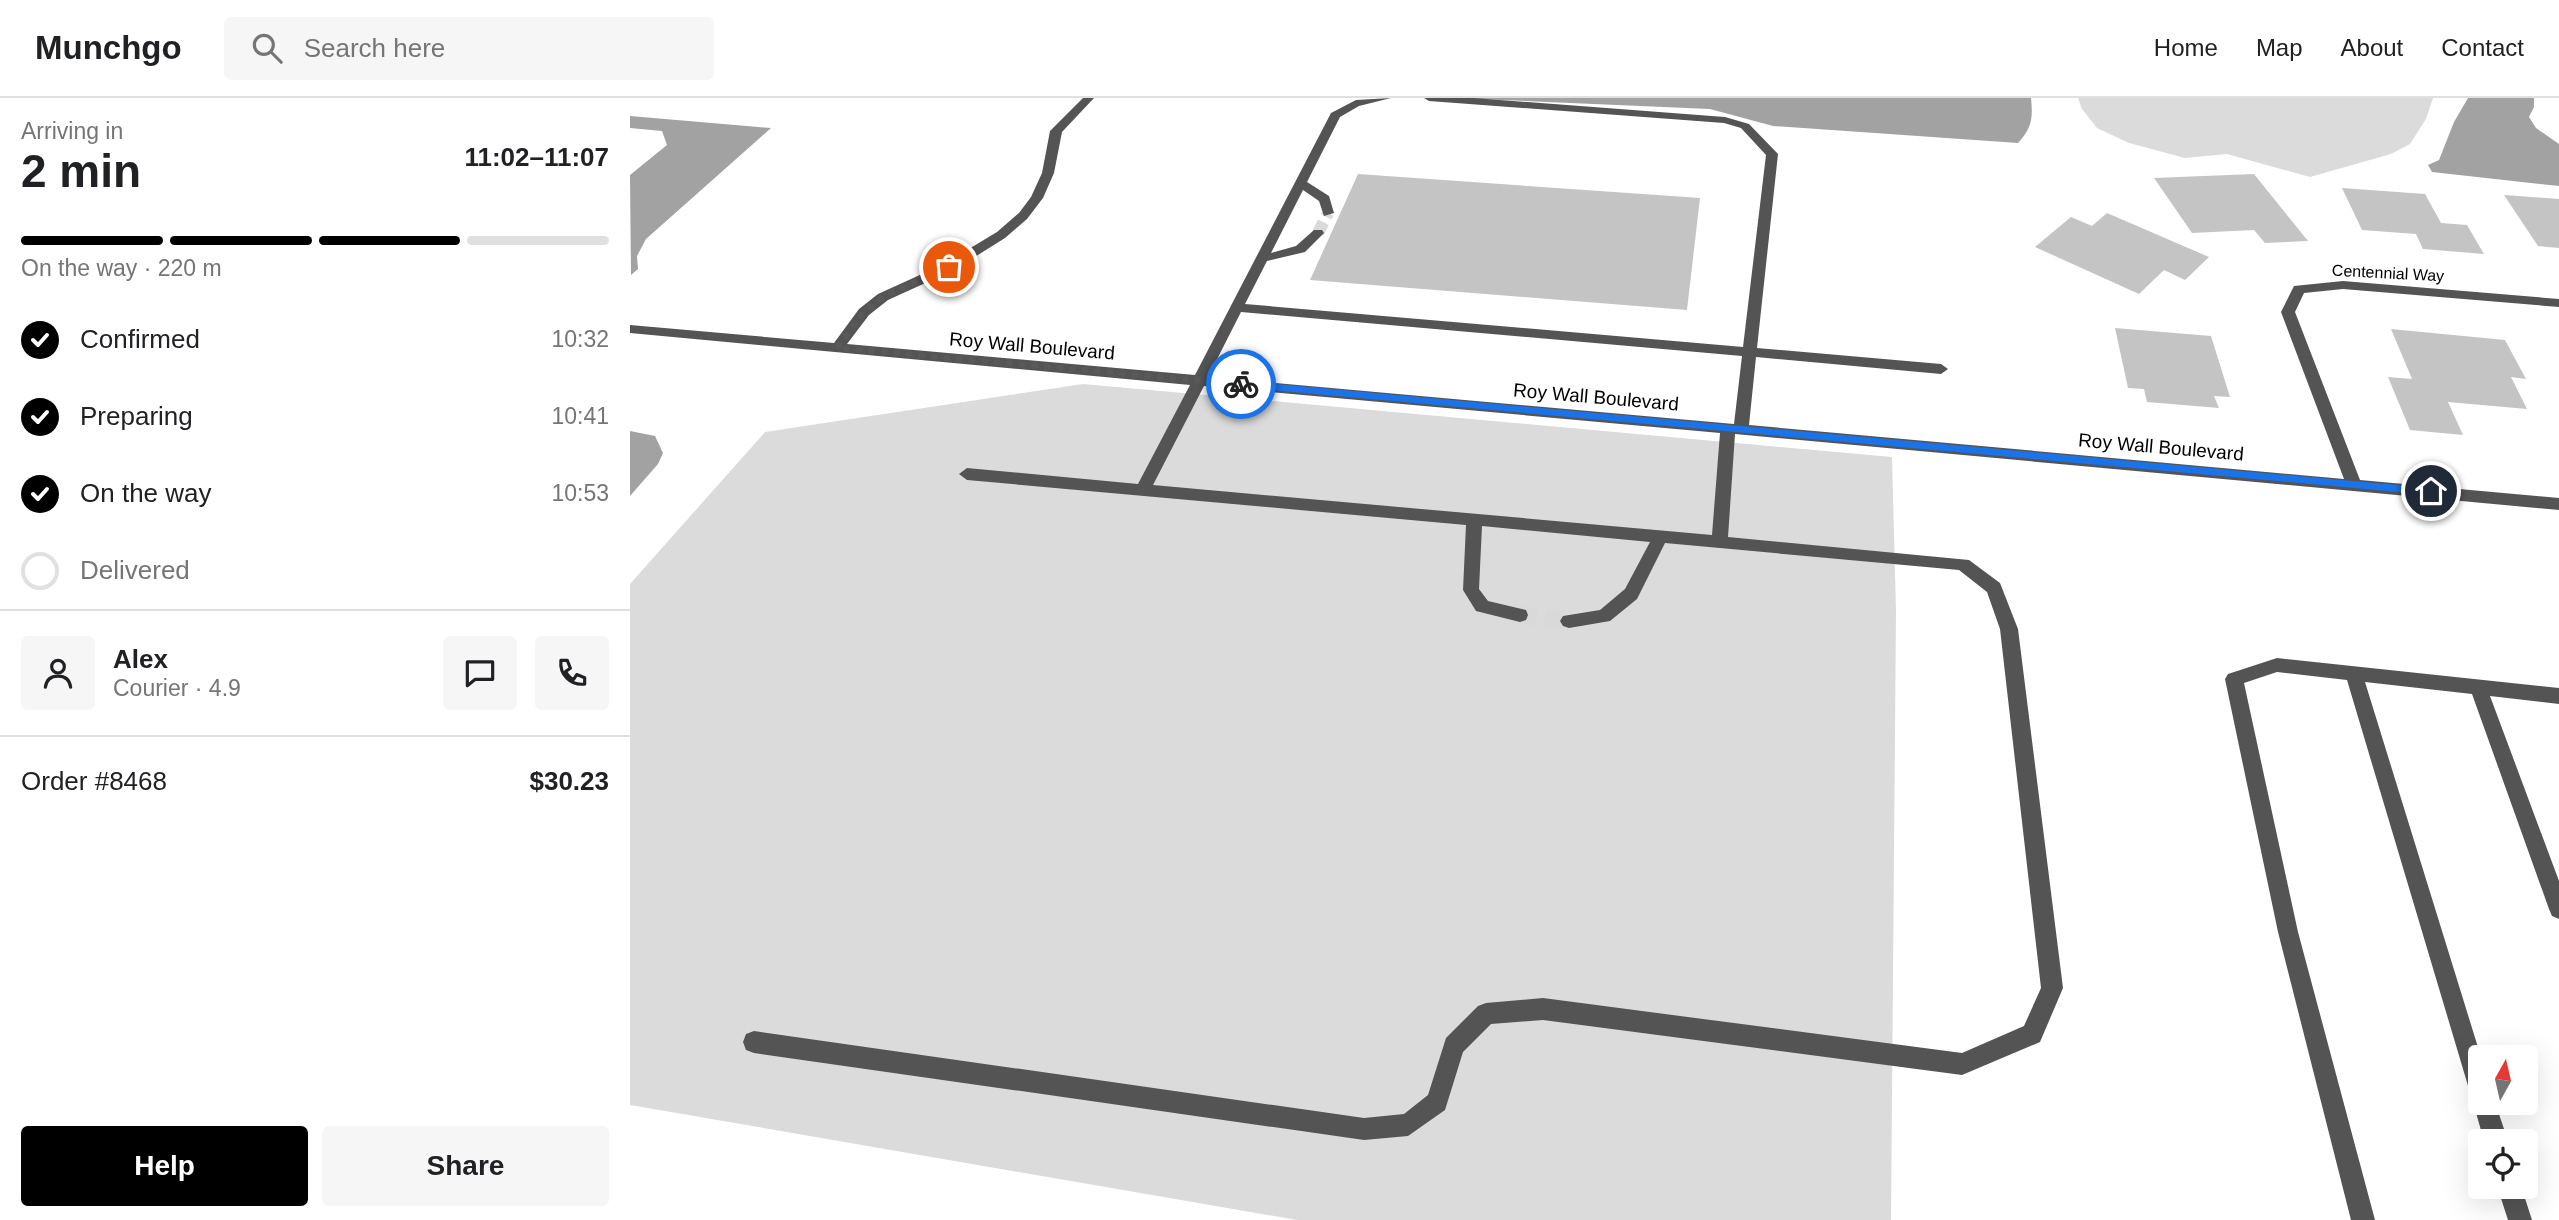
<!DOCTYPE html>
<html lang="en">
<head>
<meta charset="utf-8">
<style>
	:root { --surface:#fff; --page:#f6f6f6; --text:#202124; --muted:#757577; --line:#e0e0e0; --accent:#000 }
	body { margin:0; font-family:Helvetica,sans-serif; background:var(--page); color:var(--text); height:100vh; display:flex; flex-direction:column; font-size:26px; white-space:nowrap }
	* { box-sizing:border-box; margin:0 }
	p { font-size:23px; color:var(--muted) }
	.icon { flex:none; width:38px; height:38px; fill:none; stroke:currentColor; stroke-width:2; stroke-linecap:round; stroke-linejoin:round }
	.map { position:relative; flex:1; overflow:hidden }
	.side { display:flex; flex-direction:column; background:var(--surface); width:630px }
	.side>* { flex:none }
	.needle { width:46px; rotate:8deg }
	.fabs { position:absolute; left:1838px; top:947px; display:grid; gap:14px }
	.fabs a { display:grid; place-items:center; width:70px; height:70px; border-radius:7px; background:var(--surface); box-shadow:0 7px 28px #0002; font-size:35px }
	.pin { position:absolute; display:grid; place-items:center; width:60px; height:60px; color:#fff; margin:-30px; border:4px solid #fff; border-radius:50%; box-shadow:0 2px 7px #0007 }
	.courier { position:absolute; display:grid; place-items:center; width:70px; height:70px; margin:-35px; border:5px solid #1a73e8; border-radius:50%; background:#fff; color:#222; box-shadow:0 2px 9px #0007 }
	.headline em { font-style:normal; font-weight:800 }
	.headline div { display:flex; flex-direction:column-reverse }
	.headline { display:flex; align-items:center; justify-content:space-between; height:119px; padding:0 21px }
	h1 { font-size:46px; font-weight:800; line-height:52px }
	.bar { display:grid; grid-template-columns:repeat(4,1fr); gap:10px 7px; align-content:center; height:84px; padding:0 21px }
	.bar i { height:9px; border-radius:5px; background:var(--line) }
	.bar .selected { background:var(--accent) }
	.bar p { grid-column:span 4 }
	.line { display:flex; align-items:center; gap:18px; padding:0 21px; border-top:2px solid var(--line) }
	.line div { flex:1 }
	.round { display:grid; place-items:center; flex:none; width:74px; height:74px; border-radius:7px; background:var(--page) }
	ol { padding:0 21px; list-style:none }
	li { display:flex; align-items:center; gap:21px; height:77px }
	li p { margin-inline-start:auto }
	li .icon { padding:7px; border-radius:50%; background:var(--accent); color:#fff; stroke-width:4 }
	li:last-child { color:var(--muted) }
	li i { width:38px; height:38px; border:4px solid var(--line); border-radius:50% }
	.button { display:flex; gap:14px; margin-top:auto; padding:14px 21px }
	.button a { flex:1; height:80px; border-radius:7px; background:var(--accent); color:#fff; font-size:28px; font-weight:800; line-height:80px; text-align:center }
	.button a+a { background:var(--page); color:var(--text) }
	header { display:flex; align-items:center; gap:42px; box-sizing:border-box; height:98px; padding:0 35px; background:var(--surface); border-bottom:2px solid var(--line) }
	header strong { font-size:33px }
	nav { display:flex; gap:38px; margin-inline-start:auto; font-size:24px }
	.search { width:490px; height:63px; background:var(--page); display:flex; align-items:center; gap:18px; box-sizing:border-box; padding:0 24px; border-radius:7px; color:var(--muted); font-size:26px }
	main { display:flex; flex:1; min-height:0 }
	.map>svg:first-child { display:block }
	.green { fill:#dbdbdb }
	.water { fill:#a2a2a2 }
	.building { fill:#c4c4c4 }
	.lines { fill:none; stroke-linecap:round; stroke-linejoin:round }
	.minor-tunnel-far1 { stroke:#d9d9d9; stroke-width:12; stroke-dasharray:12 6; stroke-linecap:butt }
	.minor-tunnel { stroke:#d9d9d9; stroke-width:17; stroke-dasharray:17 8; stroke-linecap:butt }
	.minor { fill:#545454; fill-rule:evenodd }
	.route { fill:#1a73e8 }
	.done { stroke:#595959; stroke-width:7; stroke-dasharray:0 12.6 }
	.labels { text-anchor:middle; dominant-baseline:central; stroke-width:7; stroke-linejoin:round; paint-order:stroke }
	.far-street-label { font-size:16px; fill:#000; stroke:#fff }
	.street-label { font-size:19px; fill:#000; stroke:#fff }
</style>
</head>
<body>
<header>
<strong>Munchgo</strong>
<div class="search"><svg class="icon" aria-label="search" viewBox="0 0 24 24"><circle cx="10" cy="10" r="6"/><path d="M15 15l6 6"/></svg>Search here</div>
<nav><a>Home</a><a>Map</a><a>About</a><a>Contact</a></nav>
</header>
<main>
<section class="side">
<div class="headline"><div><h1>2 min</h1><p>Arriving in</p></div><em>11:02–11:07</em></div>
<div class="bar"><i class="selected"></i><i class="selected"></i><i class="selected"></i><i></i><p>On the way · 220 m</p></div>
<ol>
<li><svg class="icon" aria-label="check" viewBox="0 0 24 24"><path d="M5 12l5 5 9-10"/></svg>Confirmed<p>10:32</p></li>
<li><svg class="icon" aria-label="check" viewBox="0 0 24 24"><path d="M5 12l5 5 9-10"/></svg>Preparing<p>10:41</p></li>
<li><svg class="icon" aria-label="check" viewBox="0 0 24 24"><path d="M5 12l5 5 9-10"/></svg>On the way<p>10:53</p></li>
<li><i></i>Delivered</li>
</ol>
<div class="line" style="height:126px"><a class="round"><svg class="icon" aria-label="person" viewBox="0 0 24 24"><circle cx="12" cy="8" r="4"/><path d="M4 21q1-7 8-7t8 7"/></svg></a><div><b>Alex</b><p>Courier · 4.9</p></div><a class="round"><svg class="icon" aria-label="chat" viewBox="0 0 24 24"><path d="M4 5h16v11H9l-5 4z"/></svg></a><a class="round"><svg class="icon" aria-label="phone" viewBox="0 0 24 24"><path d="M5 4h4l2 5-3 2q2 4 5 5l2-3 5 2v4C11 20 4 13 5 4z"/></svg></a></div>
<div class="line" style="height:91px"><div>Order #8468</div><b>$30.23</b></div>
<div class="button"><a>Help</a><a>Share</a></div>
</section>
<div class="map">
<svg width="1929" height="1122" viewBox="0 0 1929 1122">
	<rect width="100%" height="100%" fill="#fff"/>
	<g class="green">
		<polygon points="1448,0 1803,0 1796,21 1780,46 1761,56 1680,79 1597,56 1555,60 1499,45 1467,30 1452,11"/>
		<polygon points="453,286 1262,359 1266,512 1261,1122 667,1122 0,1007 0,486 135,334"/>
	</g>
	<g class="water">
		<path d="M823 0H1401C1403 20 1402 30 1388 45L1143 28 1080 11Z"/>
		<polygon points="1838,0 1904,0 1904,9 1899,19 1906,30 1929,46 1929,88 1802,74 1798,67 1809,62 1824,24"/>
		<polygon points="0,18 141,30 16,141 7,158 8,171 1,177 0,77 37,47 32,33 0,30"/>
		<polygon points="0,333 25,338 33,355 28,366 0,398"/>
	</g>
	<g class="building">
		<polygon points="728,76 1070,100 1057,212 680,182"/>
		<polygon points="1624,76 1678,143 1635,145 1624,132 1562,135 1524,80"/>
		<polygon points="1712,90 1795,96 1811,125 1837,127 1854,156 1793,151 1786,136 1732,132"/>
		<polygon points="1874,97 1929,101 1929,150 1908,148"/>
		<polygon points="1477,115 1579,159 1555,182 1534,172 1509,196 1405,149 1441,119 1462,128"/>
		<polygon points="1485,230 1581,238 1600,299 1584,298 1589,310 1517,304 1514,291 1498,290"/>
		<polygon points="1761,231 1875,242 1896,281 1881,279 1897,311 1818,304 1833,337 1780,332 1758,279 1782,281"/>
	</g>
	<g class="lines">
		<polyline class="minor-tunnel-far1" points="688,135 698,115"/>
		<polyline class="minor-tunnel" points="890,517 939,523"/>
		<g class="minor">
			<path d="M453 0H464L432 34 424 75 413 100 397 121 375 140 324 172 258 202 239 217 217 246 565 277 701 15 726 2 761 0 729 8 710 19 677 84 699 98 704 115 694 118 689 103 673 92 641 155 666 148 684 132H692L694 135 675 154 637 163 615 206 1113 249 1136 57 1111 30 1094 25 799 3 794 0H843L1095 19 1119 26 1148 56 1127 250 1311 266 1318 271 1311 276 1126 259 1119 327 1714 381 1651 214 1664 188 1713 183 1929 201V209L1713 191 1674 195 1665 214 1730 382 1929 400V412L1105 336 1098 439 1339 462 1370 485 1388 531 1433 890 1410 944 1332 977 913 922 861 926 833 954 815 1012 778 1038 734 1042 124 955 116 952 113 944 116 936 124 933 734 1020 774 1016 798 997 816 940 848 908 856 905 913 900 1332 955 1394 928 1411 890 1370 531 1357 494 1329 472 1035 445 1007 501 980 523 939 530 933 528 930 523 933 518 970 512 995 491 1020 444 852 428 849 491 858 503 896 512 898 517 896 522 890 524 846 513 833 492 836 427 337 382 329 376 337 370 508 386 560 287 0 235V227L204 245 229 211 248 196 314 166 367 134 389 115 401 99 412 75 420 33ZM611 214 1112 258 1104 326 578 279ZM574 288 1090 335 1082 437 523 387Z"/>
			<polygon points="1647,560 1929,590 1929,606 1860,598 1929,783 1929,821 1922,818 1919,811 1842,596 1735,584 1851,959 1850,1004 1865,1004 1878,1043 1854,1043 1843,1004 1844,1000 1839,991 1717,582 1647,574 1614,585 1668,834 1745,1122 1721,1122 1648,834 1595,581 1598,576"/>
			<polygon points="1867,1088 1891,1088 1902,1122 1878,1122"/>
		</g>
	</g>
	<polygon class="route" points="611,283 1801,390 1806,393 1801,397 608,289 608,284"/>
	<g class="lines">
		<polyline class="done" points="319,169 253,199 234,214 207,250 611,286"/>
	</g>
	<g class="labels">
		<g class="far-street-label">
			<text transform="translate(1758 175) rotate(3)">Centennial Way</text>
		</g>
		<g class="street-label">
			<text transform="translate(402 248) rotate(5)">Roy Wall Boulevard</text>
			<text transform="translate(966 299) rotate(5)">Roy Wall Boulevard</text>
			<text transform="translate(1531 349) rotate(5)">Roy Wall Boulevard</text>
		</g>
	</g>
</svg>
<div class="fabs">
<a><svg class="needle" viewBox="-14 -14 28 28"><path d="M0-13l5 13h-10z" fill="#e53935"/><path d="M0 13l5-13h-10z" fill="#757577"/></svg></a>
<a><svg class="icon" aria-label="locate" viewBox="0 0 24 24"><circle cx="12" cy="12" r="6"/><path d="M12 2v4M12 18v4M2 12h4M18 12h4"/></svg></a>
</div>
<div class="pin" style="left:319px;top:169px;background:#ea580c"><svg class="icon" aria-label="bag" viewBox="0 0 24 24"><path d="M5 8h14l-1 12H6zM9 8a3 3 0 0 1 6 0"/></svg></div>
<div class="pin" style="left:1801px;top:393px;background:#1f2937"><svg class="icon" aria-label="home" viewBox="0 0 24 24"><path d="M3 11l9-7 9 7M6 9v11h12V9"/></svg></div>
<div class="courier" style="left:611px;top:286px"><svg class="icon" aria-label="bike" viewBox="0 0 24 24"><circle cx="6" cy="16" r="4"/><circle cx="18" cy="16" r="4"/><path d="M6 16l4-8h5l3 8M10 8l3 8H6M13 5h3"/></svg></div>
</div>
</main>
</body>
</html>
